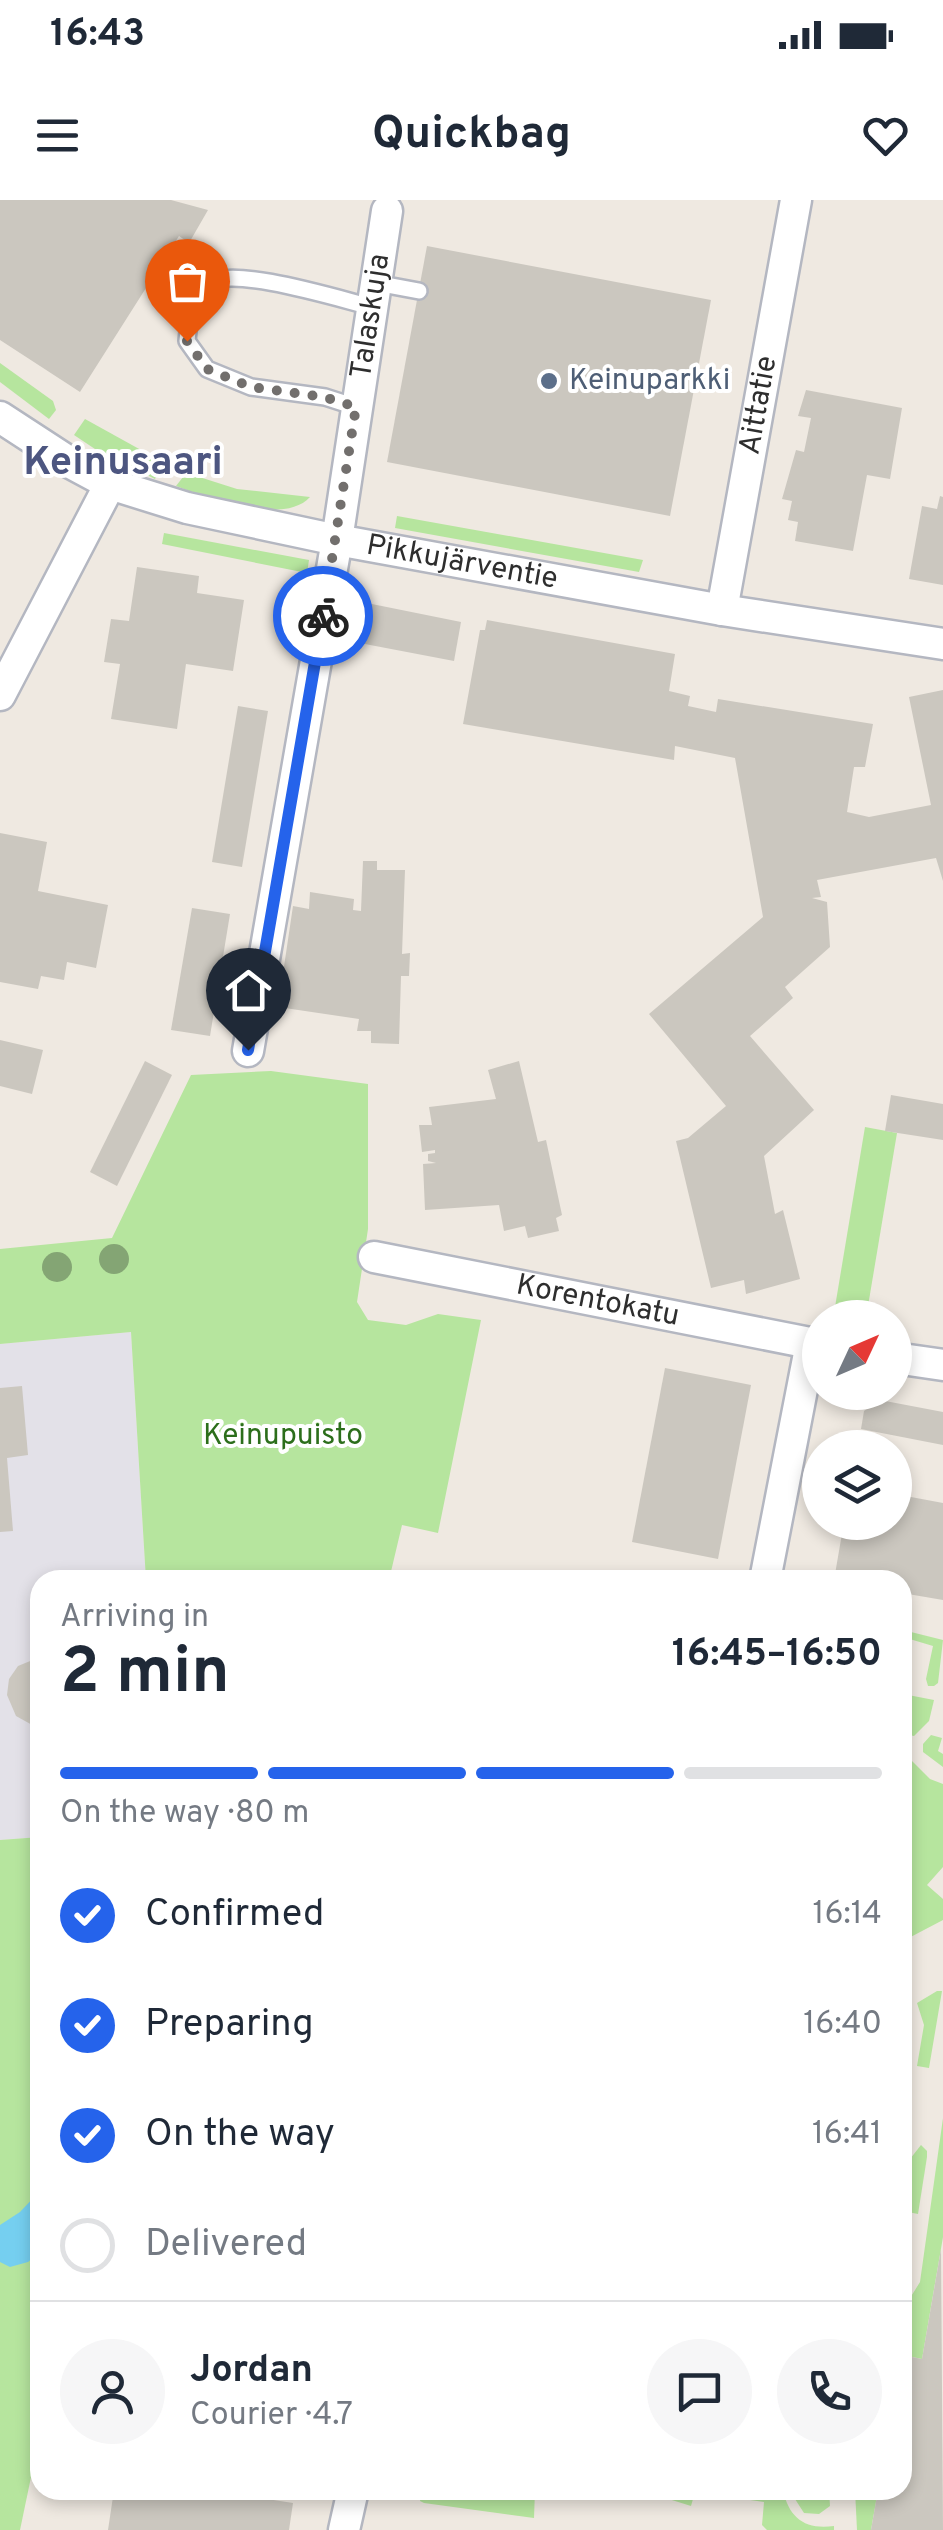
<!DOCTYPE html>
<html lang="en">
<head>
<meta charset="utf-8">
<style>
	:root { --surface:#fff; --page:#f6f6f7; --text:#1f2937; --muted:#747a83; --line:#e0e1e3; --accent:#2563eb }
	body { margin:0; font-family:Overpass,sans-serif; background:var(--page); color:var(--text); height:100vh; display:flex; flex-direction:column; font-size:38px; white-space:nowrap }
	* { box-sizing:border-box; margin:0 }
	p { font-size:32px; color:var(--muted) }
	.icon { flex:none; width:55px; height:55px; fill:none; stroke:currentColor; stroke-width:2; stroke-linecap:round; stroke-linejoin:round }
	.map { position:relative; flex:1; overflow:hidden }
	.panel { position:absolute; left:30px; top:1370px; width:882px; height:930px; display:flex; flex-direction:column; background:var(--surface); border-radius:30px; box-shadow:0 5px 15px #0003 }
	.panel>* { flex:none }
	.needle { width:65px; rotate:46deg }
	.tools { position:absolute; left:802px; top:1100px; display:grid; gap:20px }
	.tools a { display:grid; place-items:center; width:110px; height:110px; border-radius:50%; background:var(--surface); box-shadow:0 5px 15px #0003; font-size:50px }
	.pin { position:absolute; display:grid; place-items:center; width:85px; height:85px; color:#fff; margin:-102px -42px; border-radius:50% 50% 50% 0; rotate:-45deg; box-shadow:0 0 10px #0007 }
	.pin .icon { rotate:45deg }
	.courier { position:absolute; display:grid; place-items:center; width:100px; height:100px; margin:-50px; border:8px solid #2563eb; border-radius:50%; background:#fff; color:#222; box-shadow:0 2px 12px #0007 }
	.headline em { font-style:normal; font-weight:700 }
	.headline div { display:flex; flex-direction:column-reverse }
	.headline { display:flex; align-items:center; justify-content:space-between; height:170px; padding:0 30px }
	h1 { font-size:65px; font-weight:700; line-height:75px }
	.bar { display:grid; grid-template-columns:repeat(4,1fr); gap:15px 10px; align-content:center; height:120px; padding:0 30px }
	.bar i { height:12px; border-radius:8px; background:var(--line) }
	.bar .active { background:var(--accent) }
	.bar p { grid-column:span 4 }
	.line { display:flex; align-items:center; gap:25px; padding:0 30px; border-top:2px solid var(--line) }
	.line div { flex:1 }
	.round { display:grid; place-items:center; flex:none; width:105px; height:105px; border-radius:52px; background:var(--page) }
	ol { padding:0 30px; list-style:none }
	li { display:flex; align-items:center; gap:30px; height:110px }
	li p { margin-inline-start:auto }
	li .icon { padding:10px; border-radius:50%; background:var(--accent); color:#fff; stroke-width:4 }
	li:last-child { color:var(--muted) }
	li i { width:55px; height:55px; border:5px solid var(--line); border-radius:50% }
	.status { display:flex; justify-content:space-between; align-items:center; height:70px; padding:0 50px; background:var(--surface); direction:ltr }
	.status svg { height:28px; fill:currentColor }
	header { display:flex; justify-content:space-between; align-items:center; height:130px; padding:0 30px; background:var(--surface); font-size:45px; font-weight:700 }
	.map>svg:first-child { display:block }
	.industrial { fill:#e3e1e8 }
	.green { fill:#b6e59e }
	.water { fill:#75cff0 }
	.building { fill:#cbc7bf }
	.lines { fill:none; stroke-linecap:round; stroke-linejoin:round }
	.service-casing { stroke:#b4b7c1; stroke-width:20 }
	.minor-casing { stroke:#b4b7c1; stroke-width:35 }
	.service { stroke:#fff; stroke-width:15 }
	.minor { stroke:#fff; stroke-width:30 }
	.tree { fill:#84a574 }
	.done { stroke:#726f6d; stroke-width:10; stroke-dasharray:0 18 }
	.route { stroke:#2563eb; stroke-width:12 }
	.service-dot { fill:#5c6f8a; stroke:#fff; stroke-width:4 }
	.labels { text-anchor:middle; dominant-baseline:central; stroke-width:8; stroke-linejoin:round; paint-order:stroke }
	.street-label { font-size:30px; fill:#2e2e2e; stroke:#fff }
	.service-label { font-size:30px; fill:#4e5e75; stroke:#fff; text-anchor:start }
	.park-label { font-size:30px; fill:#2c6e1b; stroke:#fff }
	.district-label { font-size:40px; font-weight:bold; fill:#4d5680; stroke:#fff }
</style>
</head>
<body>
<div class="status"><b>16:43</b><svg viewBox="0 0 49 12"><path d="M0 12V9h3v3zM5 12V6h3v6zM10 12V3h3v9zM15 12V0h3v12zM26 1h20v11H26zM47 4h2v5h-2z"/></svg></div>
<header><svg class="icon" aria-label="menu" viewBox="0 0 24 24"><path d="M4 6h16M4 12h16M4 18h16"/></svg>Quickbag<svg class="icon" aria-label="heart" viewBox="0 0 24 24"><path d="M12 20l-8-8c-3-5 5-10 8-4 3-6 11-1 8 4z"/></svg></header>
<div class="map">
<svg width="943" height="2330" viewBox="0 0 943 2330">
	<rect width="100%" height="100%" fill="#efe9e1"/>
	<polygon class="industrial" points="131,1132 146,1380 40,1380 40,1637 0,1640 0,1144"/>
	<g class="green">
		<polygon points="0,163 53,201 56,210 49,219 0,182"/>
		<polygon points="85,219 141,250 155,262 159,270 155,279 95,249 74,235"/>
		<path d="M193 275 237 289 310 297C284 326 208 298 176 286L183 277Z"/>
		<polygon points="397,316 643,360 639,372 395,328"/>
		<polygon points="164,333 309,360 307,373 162,344"/>
		<polygon points="271,871 368,884 368,1029 357,1102 368,1120 406,1125 438,1114 481,1120 438,1333 402,1325 389,1380 146,1380 131,1132 0,1144 0,1049 112,1038 191,875"/>
		<polygon points="865,927 897,933 867,1112 835,1107"/>
		<polygon points="903,1430 943,1440 938,1483 934,1486 928,1486 926,1479 933,1446 903,1437"/>
		<polygon points="903,1494 934,1500 929,1521 914,1536 909,1535 903,1526"/>
		<polygon points="931,1535 942,1538 938,1551 943,1554 943,1567 923,1552 923,1544"/>
		<polygon points="903,1552 930,1579 943,1584 943,1667 927,1685 943,1699 943,1720 903,1741"/>
		<polygon points="40,1637 40,2234 20,2330 0,2330 0,1640"/>
		<polygon points="937,1791 942,1791 929,1868 917,1866 924,1825 917,1803"/>
		<polygon points="943,1918 943,2037 922,2159 903,2155 907,2137 903,2135 902,2111 920,2082"/>
		<polygon points="921,1945 927,1951 927,1957 918,2014 903,2011 903,1968"/>
		<polygon points="422,2290 535,2290 534,2318 424,2303 420,2301"/>
		<path d="M660 2290H783C789 2318 805 2330 834 2326V2330H767L762 2325 764 2302 695 2292 691 2306 659 2296Z"/>
		<polygon points="794,2290 806,2290 815,2300 820,2290 829,2290 830,2306 819,2314 804,2313 795,2299"/>
		<polygon points="855,2290 878,2290 871,2330 857,2330"/>
	</g>
	<polygon class="water" points="40,1991 40,2052 28,2062 10,2067 0,2062 0,2025 20,2012"/>
	<g class="building">
		<polygon points="0,0 171,0 208,10 189,43 179,36 80,192 0,140"/>
		<polygon points="427,46 711,100 670,316 387,262"/>
		<polygon points="806,190 902,208 890,279 867,275 853,351 795,341 798,322 788,320 792,301 782,299 796,250 804,252 811,218 798,216"/>
		<polygon points="940,296 943,297 943,385 909,379 922,306 937,309"/>
		<polygon points="137,367 199,376 197,393 244,400 233,471 186,464 177,529 111,519 120,464 104,462 111,419 129,421"/>
		<polygon points="352,400 461,422 454,461 344,440"/>
		<polygon points="487,420 675,454 669,491 690,496 688,506 716,512 718,499 873,524 865,567 854,567 847,612 869,617 931,605 909,497 943,490 943,681 936,658 817,680 821,697 812,698 827,702 830,747 785,787 793,798 750,836 814,910 764,956 775,1014 783,1010 800,1079 746,1094 744,1080 711,1088 676,941 688,938 726,906 649,814 763,717 735,558 675,546 674,560 463,524 480,430 485,430"/>
		<polygon points="238,506 268,511 242,667 212,662"/>
		<polygon points="0,633 47,642 38,691 108,705 96,768 67,762 64,780 41,776 38,789 0,782"/>
		<polygon points="363,661 377,661 377,670 405,670 402,754 410,753 409,776 401,776 399,844 371,843 371,831 357,831 359,819 278,807 293,706 309,709 310,692 354,699 353,710 361,711"/>
		<polygon points="192,708 230,714 210,836 171,830"/>
		<polygon points="0,840 43,850 32,894 0,886"/>
		<polygon points="145,861 172,875 117,986 90,972"/>
		<polygon points="519,861 538,942 546,940 562,1015 556,1018 559,1031 528,1038 525,1026 504,1031 499,1005 425,1010 423,964 436,963 428,961 428,954 435,953 435,950 422,952 419,925 432,925 429,907 496,899 488,870"/>
		<polygon points="891,895 943,904 943,940 885,931"/>
		<polygon points="665,1168 751,1185 718,1359 632,1342"/>
		<polygon points="22,1186 28,1255 7,1258 13,1331 0,1332 0,1188"/>
		<polygon points="880,1200 943,1212 943,1245 861,1229 864,1211"/>
		<polygon points="895,1294 943,1303 943,1400 902,1393 902,1380 834,1380 844,1322 895,1322"/>
		<polygon points="40,1457 40,1526 34,1526 16,1516 7,1495 9,1479 18,1466"/>
		<polygon points="941,2049 943,2330 871,2330 878,2290 902,2290 902,2155 922,2159"/>
		<polygon points="114,2290 210,2290 293,2303 289,2330 108,2330"/>
	</g>
	<g class="lines">
		<g class="service-casing">
			<g id="service">
				<polyline points="376,83 419,91"/>
				<path d="M356 207 325 197 251 187 207 169 187 141C189 122 190 95 209 83 234 66 339 99 372 107"/>
			</g>
		</g>
		<g class="minor-casing">
			<g id="minor">
				<path id="s1" d="M0 217 69 262 110 284 187 308 337 340 722 410 943 444"/>
				<path id="s2" d="M722 410 796 0"/>
				<polyline points="0,495 110,284"/>
				<path id="s3" d="M248 851 337 340 387 11"/>
				<path id="s4" d="M374 1057 820 1145"/>
				<polyline points="895,1158 943,1165"/>
				<polyline points="765,1380 811,1143"/>
				<polyline points="344,2330 353,2290"/>
			</g>
		</g>
		<use href="#service" class="service"/>
		<use href="#minor" class="minor"/>
	</g>
	<g class="tree">
		<circle cx="114" cy="1059" r="15"/>
		<circle cx="57" cy="1067" r="15"/>
	</g>
	<g class="lines">
		<polyline class="done" points="187,141 207,169 251,187 324,197 356,207 323,416"/>
		<polyline class="route" points="248,850 323,416"/>
	</g>
	<circle class="service-dot" cx="549" cy="181" r="10"/>
	<g class="labels">
		<g class="street-label">
			<text stroke="none"><textPath href="#s3" startOffset="745">Talaskuja</textPath></text>
			<text stroke="none"><textPath href="#s2" startOffset="208">Aittatie</textPath></text>
			<text stroke="none"><textPath href="#s1" startOffset="490">Pikkujärventie</textPath></text>
			<text stroke="none"><textPath href="#s4" startOffset="228">Korentokatu</textPath></text>
		</g>
		<g class="service-label">
			<text x="569" y="181">Keinuparkki</text>
		</g>
		<g class="park-label">
			<text x="283" y="1236">Keinupuisto</text>
		</g>
		<g class="district-label">
			<text x="123" y="264">Keinusaari</text>
		</g>
	</g>
</svg>
<div class="tools">
<a><svg class="needle" viewBox="-14 -14 28 28"><path d="M0-13l5 13h-10z" fill="#e53935"/><path d="M0 13l5-13h-10z" fill="#747a83"/></svg></a>
<a><svg class="icon" aria-label="layers" viewBox="0 0 24 24"><path d="M12 4l9 5-9 5-9-5zM3 14l9 5 9-5"/></svg></a>
</div>
<div class="pin" style="left:187px;top:141px;background:#ea580c"><svg class="icon" aria-label="bag" viewBox="0 0 24 24"><path d="M5 8h14l-1 12H6zM9 8a3 3 0 0 1 6 0"/></svg></div>
<div class="pin" style="left:248px;top:850px;background:#1f2937"><svg class="icon" aria-label="home" viewBox="0 0 24 24"><path d="M3 11l9-7 9 7M6 9v11h12V9"/></svg></div>
<div class="courier" style="left:323px;top:416px"><svg class="icon" aria-label="bike" viewBox="0 0 24 24"><circle cx="6" cy="16" r="4"/><circle cx="18" cy="16" r="4"/><path d="M6 16l4-8h5l3 8M10 8l3 8H6M13 5h3"/></svg></div>
<section class="panel">
<div class="headline"><div><h1>2 min</h1><p>Arriving in</p></div><em>16:45–16:50</em></div>
<div class="bar"><i class="active"></i><i class="active"></i><i class="active"></i><i></i><p>On the way · 80 m</p></div>
<ol>
<li><svg class="icon" aria-label="check" viewBox="0 0 24 24"><path d="M5 12l5 5 9-10"/></svg>Confirmed<p>16:14</p></li>
<li><svg class="icon" aria-label="check" viewBox="0 0 24 24"><path d="M5 12l5 5 9-10"/></svg>Preparing<p>16:40</p></li>
<li><svg class="icon" aria-label="check" viewBox="0 0 24 24"><path d="M5 12l5 5 9-10"/></svg>On the way<p>16:41</p></li>
<li><i></i>Delivered</li>
</ol>
<div class="line" style="height:180px"><a class="round"><svg class="icon" aria-label="person" viewBox="0 0 24 24"><circle cx="12" cy="8" r="4"/><path d="M4 21q1-7 8-7t8 7"/></svg></a><div><b>Jordan</b><p>Courier · 4.7</p></div><a class="round"><svg class="icon" aria-label="chat" viewBox="0 0 24 24"><path d="M4 5h16v11H9l-5 4z"/></svg></a><a class="round"><svg class="icon" aria-label="phone" viewBox="0 0 24 24"><path d="M5 4h4l2 5-3 2q2 4 5 5l2-3 5 2v4C11 20 4 13 5 4z"/></svg></a></div>
</section>
</div>
</body>
</html>
